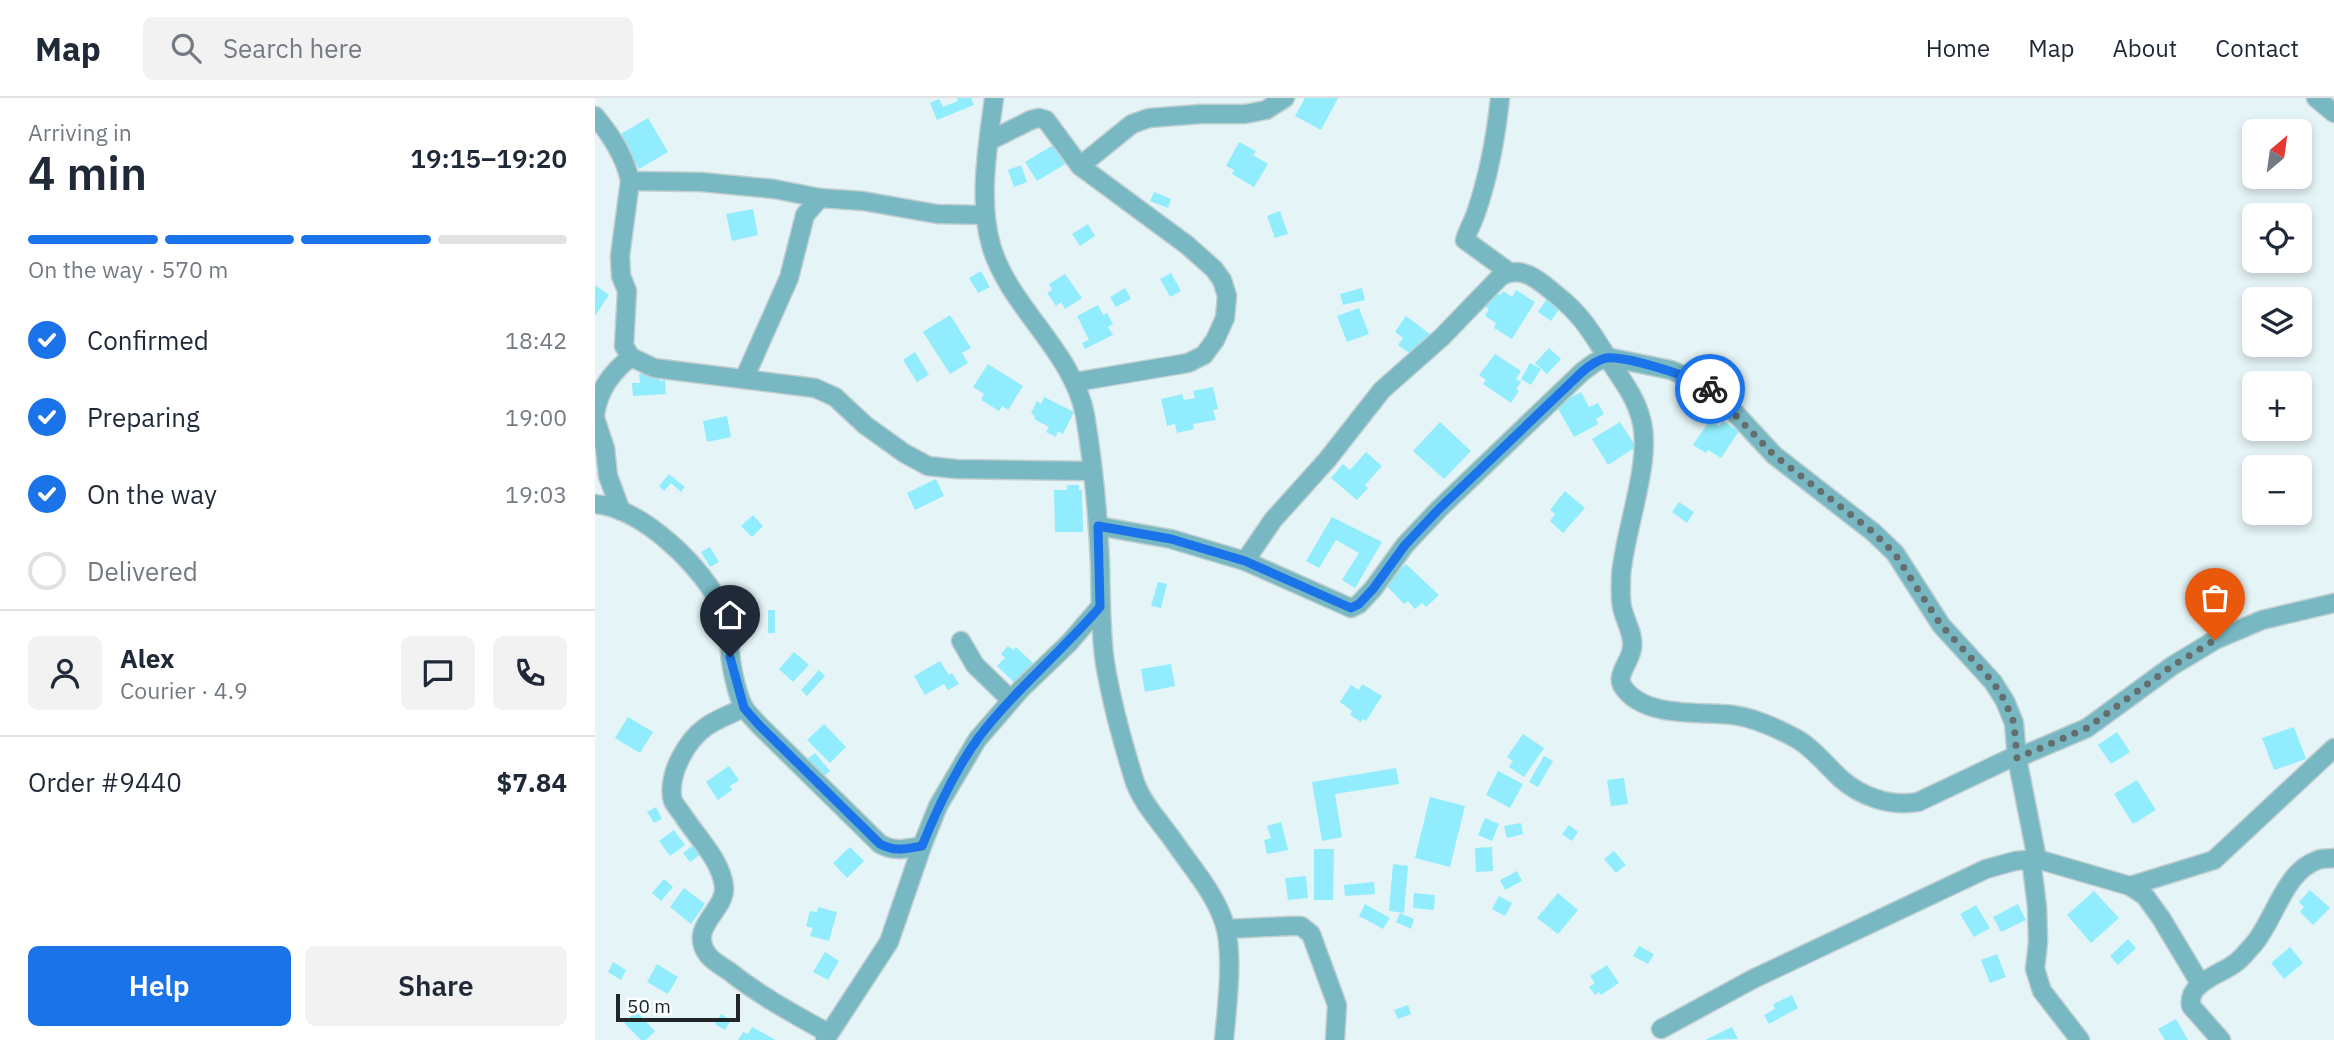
<!DOCTYPE html>
<html lang="en">
<head>
<meta charset="utf-8">
<style>
	:root { --surface:#fff; --page:#f2f2f3; --text:#1f2937; --muted:#747a83; --line:#e0e1e3; --accent:#1a73e8 }
	body { margin:0; font-family:"IBM Plex Sans",sans-serif; background:var(--page); color:var(--text); height:100vh; display:flex; flex-direction:column; font-size:26px; white-space:nowrap }
	* { box-sizing:border-box; margin:0 }
	p { font-size:23px; color:var(--muted) }
	.icon { flex:none; width:38px; height:38px; fill:none; stroke:currentColor; stroke-width:2; stroke-linecap:round; stroke-linejoin:round }
	.map { position:relative; flex:1; overflow:hidden }
	.panel { display:flex; flex-direction:column; background:var(--surface); width:595px }
	.panel>* { flex:none }
	.needle { width:46px; rotate:29deg }
	.fabs { position:absolute; left:1647px; top:21px; display:grid; gap:14px }
	.fabs a { display:grid; place-items:center; width:70px; height:70px; border-radius:10px; background:var(--surface); box-shadow:0 4px 10px #0003; font-size:35px }
	.scale { position:absolute; left:21px; bottom:18px; width:124px; box-sizing:border-box; padding-left:7px; border:4px solid #202627; border-top:0; font-size:19px; line-height:24px; white-space:nowrap; color:#202627; -webkit-text-stroke:5px #fcffff; paint-order:stroke }
	.pin { position:absolute; display:grid; place-items:center; width:60px; height:60px; color:#fff; margin:-72px -30px; border-radius:50% 50% 50% 0; rotate:-45deg; box-shadow:0 0 7px #0007 }
	.pin .icon { rotate:45deg }
	.courier { position:absolute; display:grid; place-items:center; width:70px; height:70px; margin:-35px; border:5px solid #1a73e8; border-radius:50%; background:#fff; color:#222; box-shadow:0 2px 9px #0007 }
	.headline em { font-style:normal; font-weight:600 }
	.headline div { display:flex; flex-direction:column-reverse }
	.headline { display:flex; align-items:center; justify-content:space-between; height:119px; padding:0 28px }
	h1 { font-size:46px; font-weight:600; line-height:52px }
	.bar { display:grid; grid-template-columns:repeat(4,1fr); gap:10px 7px; align-content:center; height:84px; padding:0 28px }
	.bar i { height:9px; border-radius:5px; background:var(--line) }
	.bar .current { background:var(--accent) }
	.bar p { grid-column:span 4 }
	.line { display:flex; align-items:center; gap:18px; padding:0 28px; border-top:2px solid var(--line) }
	.line div { flex:1 }
	.round { display:grid; place-items:center; flex:none; width:74px; height:74px; border-radius:10px; background:var(--page) }
	ol { padding:0 28px; list-style:none }
	li { display:flex; align-items:center; gap:21px; height:77px }
	li p { margin-inline-start:auto }
	li .icon { padding:7px; border-radius:50%; background:var(--accent); color:#fff; stroke-width:4 }
	li:last-child { color:var(--muted) }
	li i { width:38px; height:38px; border:4px solid var(--line); border-radius:50% }
	.cta { display:flex; gap:14px; margin-top:auto; padding:14px 28px }
	.cta a { flex:1; height:80px; border-radius:10px; background:var(--accent); color:#fff; font-size:28px; font-weight:600; line-height:80px; text-align:center }
	.cta a+a { background:var(--page); color:var(--text) }
	header { display:flex; align-items:center; gap:42px; box-sizing:border-box; height:98px; padding:0 35px; background:var(--surface); border-bottom:2px solid var(--line) }
	header strong { font-size:33px }
	nav { display:flex; gap:38px; margin-inline-start:auto; font-size:24px }
	.search { width:490px; height:63px; background:var(--page); display:flex; align-items:center; gap:18px; box-sizing:border-box; padding:0 24px; border-radius:10px; color:var(--muted); font-size:26px }
	main { display:flex; flex:1; min-height:0 }
	.map>svg:first-child { display:block }
	.building { fill:#91edfd }
	.lines { fill:none; stroke-linecap:round; stroke-linejoin:round }
	.minor-casing { stroke:#c2cfd1; stroke-width:21 }
	.minor { stroke:#78b8c3; stroke-width:18 }
	.done { stroke:#656e6f; stroke-width:7; stroke-dasharray:0 12.6 }
	.route { stroke:#1a73e8; stroke-width:9 }
</style>
</head>
<body>
<header>
<strong>Map</strong>
<div class="search"><svg class="icon" aria-label="search" viewBox="0 0 24 24"><circle cx="10" cy="10" r="6"/><path d="M15 15l6 6"/></svg>Search here</div>
<nav><a>Home</a><a>Map</a><a>About</a><a>Contact</a></nav>
</header>
<main>
<section class="panel">
<div class="headline"><div><h1>4 min</h1><p>Arriving in</p></div><em>19:15–19:20</em></div>
<div class="bar"><i class="current"></i><i class="current"></i><i class="current"></i><i></i><p>On the way · 570 m</p></div>
<ol>
<li><svg class="icon" aria-label="check" viewBox="0 0 24 24"><path d="M5 12l5 5 9-10"/></svg>Confirmed<p>18:42</p></li>
<li><svg class="icon" aria-label="check" viewBox="0 0 24 24"><path d="M5 12l5 5 9-10"/></svg>Preparing<p>19:00</p></li>
<li><svg class="icon" aria-label="check" viewBox="0 0 24 24"><path d="M5 12l5 5 9-10"/></svg>On the way<p>19:03</p></li>
<li><i></i>Delivered</li>
</ol>
<div class="line" style="height:126px"><a class="round"><svg class="icon" aria-label="person" viewBox="0 0 24 24"><circle cx="12" cy="8" r="4"/><path d="M4 21q1-7 8-7t8 7"/></svg></a><div><b>Alex</b><p>Courier · 4.9</p></div><a class="round"><svg class="icon" aria-label="chat" viewBox="0 0 24 24"><path d="M4 5h16v11H9l-5 4z"/></svg></a><a class="round"><svg class="icon" aria-label="phone" viewBox="0 0 24 24"><path d="M5 4h4l2 5-3 2q2 4 5 5l2-3 5 2v4C11 20 4 13 5 4z"/></svg></a></div>
<div class="line" style="height:91px"><div>Order #9440</div><b>$7.84</b></div>
<div class="cta"><a>Help</a><a>Share</a></div>
</section>
<div class="map">
<svg width="1739" height="942" viewBox="0 0 1739 942">
	<rect width="100%" height="100%" fill="#e5f4f6"/>
	<g class="building">
		<polygon points="362,0 376,0 379,7 342,22 335,5 344,1 348,9 363,3"/>
		<polygon points="710,0 743,0 726,32 700,18"/>
		<polygon points="53,20 73,54 44,71 24,37"/>
		<polygon points="644,44 661,53 658,57 673,66 659,89 637,76 639,72 631,68"/>
		<polygon points="460,46 472,65 442,83 430,64"/>
		<polygon points="426,67 432,84 419,89 413,72"/>
		<polygon points="559,94 576,101 573,110 555,103"/>
		<polygon points="158,111 163,137 137,143 131,116"/>
		<polygon points="685,113 693,136 680,140 672,118"/>
		<polygon points="493,126 500,138 485,148 477,136"/>
		<polygon points="386,173 395,189 383,195 374,180"/>
		<polygon points="576,175 586,193 575,199 565,181"/>
		<polygon points="470,176 487,200 470,211 466,204 461,208 452,195 457,192 454,186"/>
		<polygon points="0,187 14,197 0,218"/>
		<polygon points="530,190 536,201 521,209 515,199"/>
		<polygon points="767,190 770,202 748,207 745,196"/>
		<polygon points="898,192 905,197 908,193 917,199 921,192 940,204 917,241 899,230 901,225 890,218 894,211 888,208"/>
		<polygon points="954,198 967,207 956,223 943,214"/>
		<polygon points="503,207 508,217 512,215 518,226 513,229 518,237 490,251 487,245 494,242 482,218"/>
		<polygon points="764,210 774,236 752,244 742,218"/>
		<polygon points="355,217 376,250 367,255 373,265 355,276 328,234"/>
		<polygon points="811,218 835,236 825,251 822,249 817,257 803,247 808,240 800,234"/>
		<polygon points="954,250 966,261 952,276 940,265"/>
		<polygon points="320,254 334,277 322,284 308,262"/>
		<polygon points="900,256 926,273 921,281 926,284 921,291 924,293 916,305 888,286 891,282 884,277"/>
		<polygon points="935,265 946,271 936,287 926,281"/>
		<polygon points="393,266 428,288 413,312 407,308 404,313 386,302 389,296 378,289"/>
		<polygon points="64,275 65,283 70,282 71,296 38,298 37,285 45,285 44,276"/>
		<polygon points="618,289 623,311 618,312 621,322 598,326 599,331 582,335 580,326 572,328 566,301 587,296 589,302 600,300 598,293"/>
		<polygon points="986,294 994,309 1003,305 1009,316 1001,321 1003,326 979,339 961,307"/>
		<polygon points="449,299 479,314 468,336 463,333 461,339 451,334 454,329 439,321 440,318 436,315 442,303 446,306"/>
		<polygon points="132,318 136,339 112,344 108,323"/>
		<polygon points="1115,322 1124,328 1128,323 1144,333 1126,360 1113,352 1111,355 1098,347"/>
		<polygon points="845,324 876,353 849,381 818,353"/>
		<polygon points="1025,324 1041,349 1013,367 997,341"/>
		<polygon points="771,354 787,368 770,387 773,390 762,402 736,380 748,366 755,372"/>
		<polygon points="74,376 90,389 86,394 76,385 69,393 64,388"/>
		<polygon points="341,381 349,398 320,412 312,395"/>
		<polygon points="472,387 484,387 484,392 487,392 488,434 460,434 459,392 472,392"/>
		<polygon points="970,393 990,410 968,435 955,423 960,416 955,412"/>
		<polygon points="1084,404 1099,414 1092,425 1077,414"/>
		<polygon points="158,417 168,428 157,439 146,428"/>
		<polygon points="737,419 787,444 760,490 747,482 764,455 741,442 724,470 711,463"/>
		<polygon points="115,449 124,464 115,469 106,454"/>
		<polygon points="811,466 844,497 831,509 827,505 820,511 813,503 809,506 790,486"/>
		<polygon points="563,484 572,486 566,510 556,508"/>
		<rect x="173" y="512" width="7" height="23"/>
		<polygon points="413,548 418,552 421,549 440,567 422,587 402,568 410,560 406,556"/>
		<polygon points="199,554 214,567 198,584 184,571"/>
		<polygon points="345,563 354,577 357,575 364,586 353,592 349,586 330,597 319,578"/>
		<polygon points="576,566 580,588 550,594 546,571"/>
		<polygon points="224,572 230,578 212,598 206,592"/>
		<polygon points="767,586 787,598 771,623 768,621 766,624 755,617 757,613 745,604 756,587 764,592"/>
		<polygon points="33,619 58,634 45,655 20,640"/>
		<polygon points="229,626 251,649 235,665 212,642"/>
		<polygon points="1699,629 1711,661 1679,672 1667,640"/>
		<polygon points="1522,634 1535,654 1516,666 1503,647"/>
		<polygon points="928,636 949,650 929,679 914,669 918,663 912,659"/>
		<polygon points="220,655 235,673 227,680 212,661"/>
		<polygon points="949,658 958,663 943,689 934,684"/>
		<polygon points="134,668 144,682 135,688 137,692 123,702 111,684"/>
		<polygon points="801,670 804,686 740,696 747,739 727,743 717,684"/>
		<polygon points="903,673 928,686 915,710 891,697"/>
		<polygon points="1029,680 1033,706 1016,708 1012,682"/>
		<polygon points="1542,682 1561,712 1538,726 1519,696"/>
		<polygon points="835,699 870,708 855,769 820,760"/>
		<polygon points="61,709 67,721 59,725 52,714"/>
		<polygon points="890,720 904,726 897,743 883,737"/>
		<polygon points="686,724 693,752 672,756 669,742 676,740 672,728"/>
		<polygon points="926,725 928,736 912,740 909,728"/>
		<polygon points="974,727 983,734 977,743 967,736"/>
		<polygon points="79,732 90,747 75,758 64,743"/>
		<polygon points="101,745 107,755 95,764 88,755"/>
		<polygon points="255,749 269,763 252,780 238,765"/>
		<polygon points="897,749 898,773 881,774 880,750"/>
		<polygon points="719,751 739,751 738,802 719,802"/>
		<polygon points="1019,753 1031,767 1021,775 1009,761"/>
		<polygon points="798,766 813,768 809,815 794,813"/>
		<polygon points="922,773 927,783 910,792 905,782"/>
		<polygon points="711,778 713,800 693,802 690,780"/>
		<polygon points="69,781 78,789 66,803 57,795"/>
		<polygon points="779,784 780,796 750,798 749,787"/>
		<polygon points="89,790 110,806 96,826 75,809"/>
		<polygon points="1715,792 1735,810 1718,827 1705,814 1709,809 1704,804"/>
		<polygon points="1499,793 1524,820 1496,845 1472,817"/>
		<polygon points="819,795 840,797 839,812 818,810"/>
		<polygon points="963,795 983,812 963,836 942,820"/>
		<polygon points="904,798 917,805 910,818 897,811"/>
		<polygon points="770,806 795,820 788,831 764,818"/>
		<polygon points="1423,806 1431,822 1406,834 1398,819"/>
		<polygon points="1381,807 1395,830 1379,839 1365,816"/>
		<polygon points="223,809 242,814 234,843 215,838 218,830 211,828 215,813 222,814"/>
		<polygon points="805,815 819,821 816,831 801,824"/>
		<polygon points="1533,841 1541,850 1523,867 1515,858"/>
		<polygon points="1044,848 1059,856 1053,866 1038,858"/>
		<polygon points="1695,849 1708,865 1689,881 1676,865"/>
		<polygon points="230,854 244,863 233,882 218,874"/>
		<polygon points="1402,856 1411,879 1395,885 1386,862"/>
		<polygon points="18,864 31,872 26,882 13,874"/>
		<polygon points="62,866 83,879 73,896 52,884"/>
		<polygon points="1012,867 1024,885 1006,897 1004,894 1000,897 994,889 1000,885 995,878"/>
		<polygon points="1197,897 1203,910 1174,926 1169,917 1180,911 1178,906"/>
		<polygon points="813,907 816,916 803,921 799,912"/>
		<polygon points="41,913 60,933 51,942 46,942 29,925"/>
		<polygon points="126,916 136,922 130,932 120,926"/>
		<polygon points="1581,921 1593,942 1570,942 1563,931"/>
		<polygon points="157,929 181,942 143,942 148,934 153,936"/>
		<polygon points="1137,929 1143,941 1110,942"/>
	</g>
	<g class="lines">
		<g class="minor-casing">
			<g id="minor">
				<path d="M399 0C393 46 383 102 396 147 413 208 478 253 490 317 498 365 503 416 505 465 506 498 505 531 510 565 516 602 527 642 538 678 545 704 565 723 580 745 598 771 623 799 631 831 638 863 632 909 629 942"/>
				<path d="M905 0C901 38 894 76 882 112 879 122 873 132 870 142L914 174"/>
				<polyline points="1721,0 1739,15"/>
				<path d="M0 18C16 37 30 58 35 83L25 158 26 178 32 193 29 248 36 259 59 270 220 290 240 299 270 327 309 355 333 368 361 371 496 373"/>
				<polyline points="394,43 436,22 444,20 451,22 485,68 592,147 619,171 627,182 632,198 630,220 620,242 609,257 593,265 480,284"/>
				<polyline points="485,68 537,26 554,20 606,16 650,16 671,12 690,0"/>
				<polyline points="35,83 106,84 179,91 225,100 268,103 342,116 390,117"/>
				<polyline points="149,281 194,180 210,117 225,100"/>
				<path d="M0 316C4 291 17 274 36 259"/>
				<polyline points="0,320 10,350 13,378 26,413"/>
				<path d="M0 406C48 410 109 470 128 512 134 525 134 540 135 554 136 568 142 599 150 611 154 617 160 622 164 627L285 746C300 754 310 751 327 748"/>
				<polyline points="503,428 576,441 650,463 756,510 764,506 778,491 810,447 844,411 987,274 999,265 1012,259 1076,272 1112,288 1128,302 1179,357 1278,434 1300,455 1346,527 1398,584 1410,603 1419,625 1422,660 1442,761"/>
				<path d="M650 463 678 422 732 362 787 292 847 239 905 179C927 165 946 184 964 199 989 219 999 239 1016 265 1027 282 1041 300 1046 321 1058 363 1029 433 1026 478 1026 487 1025 500 1027 509 1030 524 1039 535 1037 550 1036 563 1020 577 1028 589 1050 621 1106 613 1138 617 1161 620 1182 630 1202 641 1218 650 1231 667 1245 680 1266 699 1296 709 1323 704L1422 657"/>
				<polyline points="366,543 380,567 416,602"/>
				<path d="M149 610C118 623 100 630 85 661 79 672 74 691 78 703 80 707 84 712 87 716 101 738 127 763 129 789 131 813 92 829 113 857 117 863 128 869 134 873 165 898 199 916 233 935"/>
				<polyline points="1422,660 1492,630 1577,568 1620,542 1667,522 1739,505"/>
				<polyline points="1436,761 1442,809 1443,844 1440,871 1447,893 1485,942"/>
				<polyline points="1535,788 1619,762 1739,650"/>
				<polyline points="631,831 695,828 706,828 716,836 742,907 740,942"/>
				<polyline points="1066,931 1158,881 1391,771 1420,763 1442,761 1535,788 1550,798 1566,820 1605,885"/>
				<polyline points="230,942 294,844 327,748 343,708 382,642 426,591 474,545 505,509"/>
				<path d="M1626 942 1596 908C1592 885 1624 877 1639 866 1647 861 1652 853 1658 847 1680 822 1689 773 1723 762 1727 760 1734 761 1739 760"/>
			</g>
		</g>
		<use href="#minor" class="minor"/>
	</g>
	<g class="lines">
		<polyline class="done" points="1115,291 1179,357 1278,434 1300,456 1346,527 1398,584 1410,603 1419,625 1422,660 1492,630 1577,568 1620,542"/>
		<path class="route" d="M135 559 149 610 164 627 285 746C300 754 310 751 327 748 342 711 360 672 384 639 420 592 466 554 505 509L503 428 576 441 650 463 756 510 764 506 778 491 810 447 844 411 987 274C994 268 1002 262 1011 260 1029 257 1100 279 1115 291"/>
	</g>
</svg>
<div class="fabs">
<a><svg class="needle" viewBox="-14 -14 28 28"><path d="M0-13l5 13h-10z" fill="#e53935"/><path d="M0 13l5-13h-10z" fill="#747a83"/></svg></a>
<a><svg class="icon" aria-label="locate" viewBox="0 0 24 24"><circle cx="12" cy="12" r="6"/><path d="M12 2v4M12 18v4M2 12h4M18 12h4"/></svg></a>
<a><svg class="icon" aria-label="layers" viewBox="0 0 24 24"><path d="M12 4l9 5-9 5-9-5zM3 14l9 5 9-5"/></svg></a>
<a>+</a>
<a>−</a>
</div>
<div class="scale">50 m</div>
<div class="pin" style="left:1620px;top:542px;background:#ea580c"><svg class="icon" aria-label="bag" viewBox="0 0 24 24"><path d="M5 8h14l-1 12H6zM9 8a3 3 0 0 1 6 0"/></svg></div>
<div class="pin" style="left:135px;top:559px;background:#1f2937"><svg class="icon" aria-label="home" viewBox="0 0 24 24"><path d="M3 11l9-7 9 7M6 9v11h12V9"/></svg></div>
<div class="courier" style="left:1115px;top:291px"><svg class="icon" aria-label="bike" viewBox="0 0 24 24"><circle cx="6" cy="16" r="4"/><circle cx="18" cy="16" r="4"/><path d="M6 16l4-8h5l3 8M10 8l3 8H6M13 5h3"/></svg></div>
</div>
</main>
</body>
</html>
